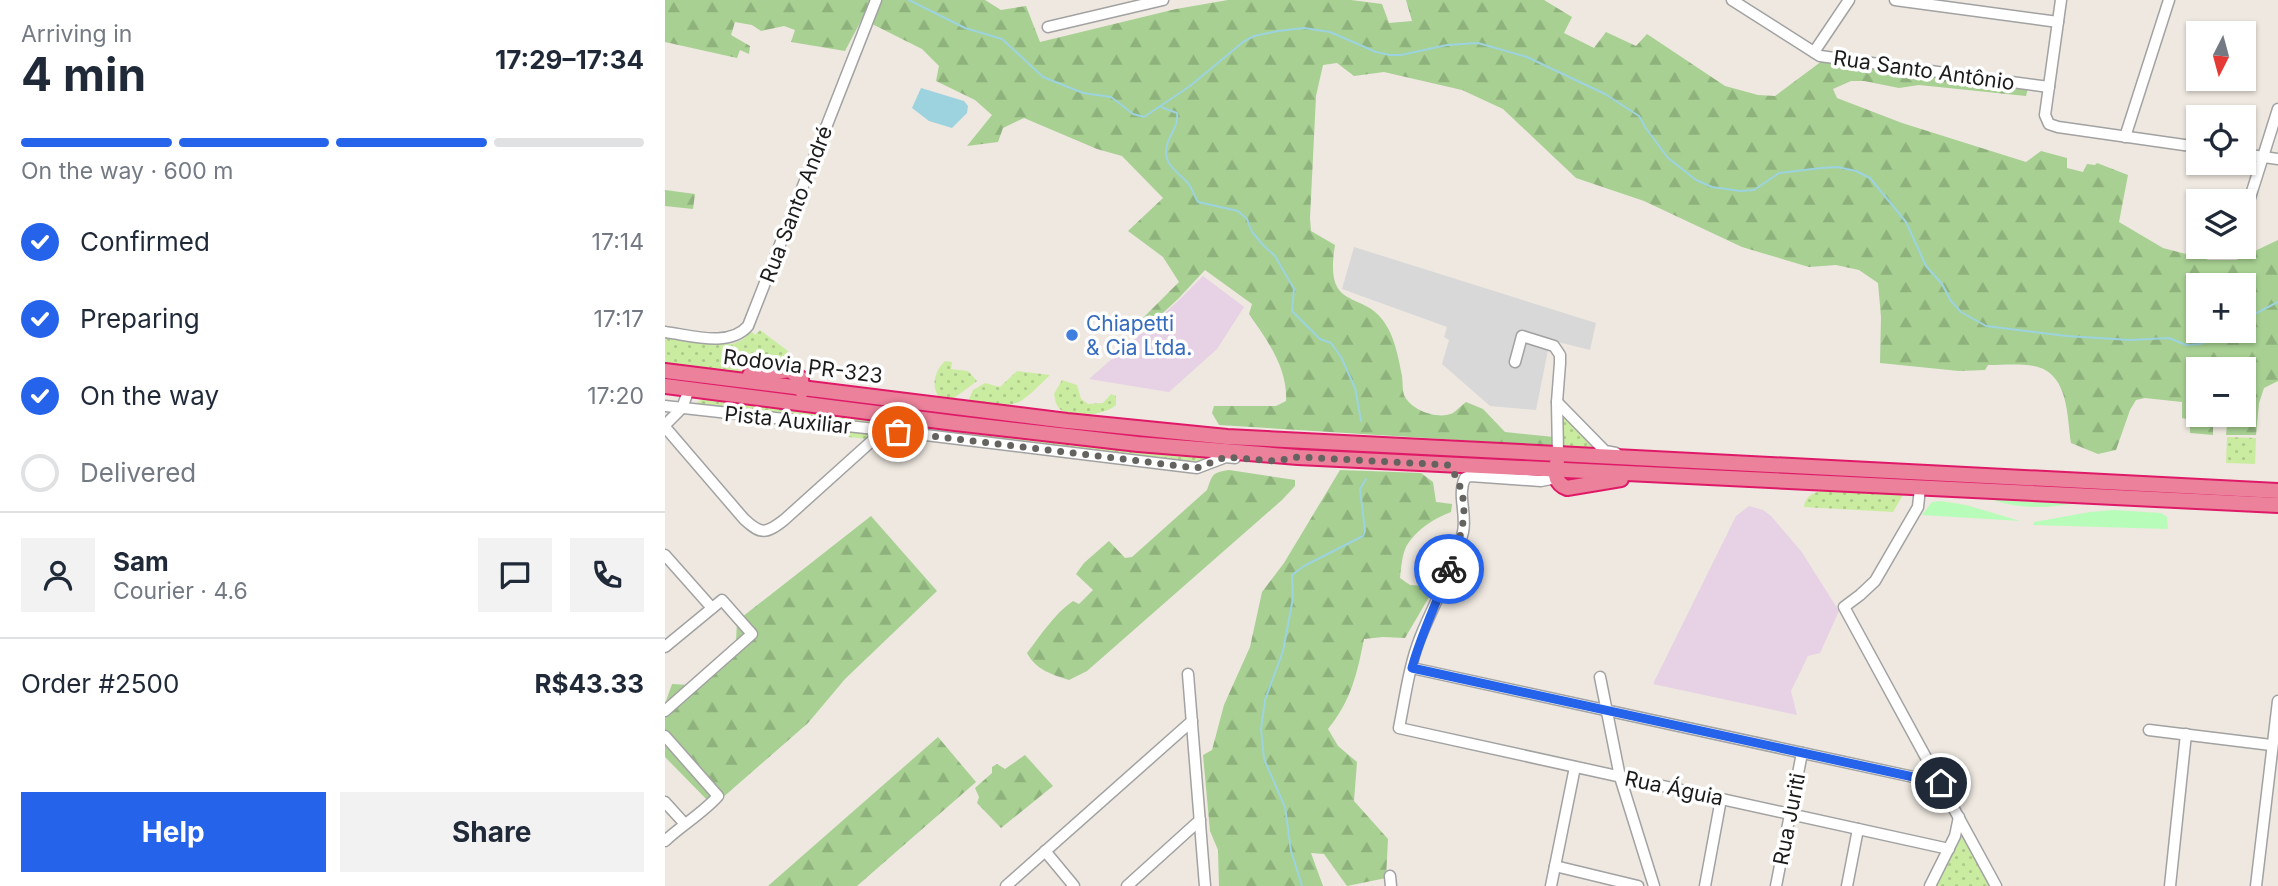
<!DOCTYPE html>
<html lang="en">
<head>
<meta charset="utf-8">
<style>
	:root { --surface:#fff; --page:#f2f2f3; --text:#1f2937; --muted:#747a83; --line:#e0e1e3; --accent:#2563eb }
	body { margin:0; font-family:Inter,sans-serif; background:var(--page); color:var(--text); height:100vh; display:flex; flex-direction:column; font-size:26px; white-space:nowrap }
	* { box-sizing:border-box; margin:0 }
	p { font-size:23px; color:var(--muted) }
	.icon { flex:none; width:38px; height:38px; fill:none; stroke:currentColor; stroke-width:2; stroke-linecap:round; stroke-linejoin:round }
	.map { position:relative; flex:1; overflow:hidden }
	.details { display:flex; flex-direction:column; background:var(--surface); width:665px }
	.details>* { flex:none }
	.needle { width:46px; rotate:186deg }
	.buttons { position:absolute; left:1521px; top:21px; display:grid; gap:14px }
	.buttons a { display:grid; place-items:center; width:70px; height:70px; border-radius:0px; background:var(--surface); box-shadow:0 2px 5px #0004; font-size:35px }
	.pin { position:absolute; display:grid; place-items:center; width:60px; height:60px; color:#fff; margin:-30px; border:4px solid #fff; border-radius:50%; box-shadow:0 2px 7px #0007 }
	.courier { position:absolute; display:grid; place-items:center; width:70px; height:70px; margin:-35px; border:5px solid #2563eb; border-radius:50%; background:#fff; color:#222; box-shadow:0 2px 9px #0007 }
	.summary em { font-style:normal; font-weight:700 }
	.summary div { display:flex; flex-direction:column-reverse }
	.summary { display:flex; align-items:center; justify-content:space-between; height:119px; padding:0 21px }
	h1 { font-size:46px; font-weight:700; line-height:52px }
	.bar { display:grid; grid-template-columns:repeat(4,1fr); gap:10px 7px; align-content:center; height:84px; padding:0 21px }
	.bar i { height:9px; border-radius:5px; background:var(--line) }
	.bar .on { background:var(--accent) }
	.bar p { grid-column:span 4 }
	.line { display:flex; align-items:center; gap:18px; padding:0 21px; border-top:2px solid var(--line) }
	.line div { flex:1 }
	.round { display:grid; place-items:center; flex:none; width:74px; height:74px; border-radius:0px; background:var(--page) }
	ol { padding:0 21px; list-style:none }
	li { display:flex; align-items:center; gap:21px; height:77px }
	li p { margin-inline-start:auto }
	li .icon { padding:7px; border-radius:50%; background:var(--accent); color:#fff; stroke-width:4 }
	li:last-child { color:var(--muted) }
	li i { width:38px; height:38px; border:4px solid var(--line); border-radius:50% }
	.cta { display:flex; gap:14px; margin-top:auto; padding:14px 21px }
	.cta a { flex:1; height:80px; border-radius:0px; background:var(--accent); color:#fff; font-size:28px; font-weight:700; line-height:80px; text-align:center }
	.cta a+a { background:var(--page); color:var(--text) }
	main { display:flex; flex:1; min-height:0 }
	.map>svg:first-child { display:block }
	.residential { fill:#d9d8d8 }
	.industrial { fill:#e7d1e4 }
	.grass { fill:url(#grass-dots) }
	.forest { fill:url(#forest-firs); fill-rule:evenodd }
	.park { fill:#b8fcba }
	.water { fill:#9dd3df }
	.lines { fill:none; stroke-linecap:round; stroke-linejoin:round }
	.stream { stroke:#9dd3df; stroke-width:2 }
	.minor-casing { stroke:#a2a2a2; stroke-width:13 }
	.highway-casing { stroke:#df1967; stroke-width:18 }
	.minor { stroke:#fff; stroke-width:10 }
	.highway { stroke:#eb819a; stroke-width:14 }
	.done { stroke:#656360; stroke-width:7; stroke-dasharray:0 12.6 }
	.route { stroke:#2563eb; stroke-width:9 }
	.shop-dot { fill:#3f7fe0; stroke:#fff; stroke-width:2.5 }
	.labels { text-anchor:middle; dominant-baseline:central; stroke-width:7; stroke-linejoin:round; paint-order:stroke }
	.street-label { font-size:21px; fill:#1b1b1b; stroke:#fff }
	.shop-label { font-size:21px; fill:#366cbe; stroke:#fff; text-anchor:start }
</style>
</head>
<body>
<main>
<section class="details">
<div class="summary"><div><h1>4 min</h1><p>Arriving in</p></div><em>17:29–17:34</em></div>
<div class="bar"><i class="on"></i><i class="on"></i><i class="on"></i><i></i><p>On the way · 600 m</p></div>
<ol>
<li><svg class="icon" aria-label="check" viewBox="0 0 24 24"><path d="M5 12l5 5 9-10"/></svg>Confirmed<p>17:14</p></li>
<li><svg class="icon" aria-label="check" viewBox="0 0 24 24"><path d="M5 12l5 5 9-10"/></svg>Preparing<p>17:17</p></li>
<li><svg class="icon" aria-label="check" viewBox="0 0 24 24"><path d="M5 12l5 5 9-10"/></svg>On the way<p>17:20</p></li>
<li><i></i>Delivered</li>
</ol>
<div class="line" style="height:126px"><a class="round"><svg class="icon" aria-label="person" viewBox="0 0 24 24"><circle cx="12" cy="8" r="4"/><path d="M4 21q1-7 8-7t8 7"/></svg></a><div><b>Sam</b><p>Courier · 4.6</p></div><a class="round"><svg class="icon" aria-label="chat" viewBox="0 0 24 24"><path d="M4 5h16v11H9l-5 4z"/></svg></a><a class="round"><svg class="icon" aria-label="phone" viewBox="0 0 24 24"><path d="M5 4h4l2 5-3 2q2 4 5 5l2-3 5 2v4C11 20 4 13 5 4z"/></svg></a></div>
<div class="line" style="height:91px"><div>Order #2500</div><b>R$43.33</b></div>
<div class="cta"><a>Help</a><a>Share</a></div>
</section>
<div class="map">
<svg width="1613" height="886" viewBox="0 0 1613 886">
	<defs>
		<pattern id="grass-dots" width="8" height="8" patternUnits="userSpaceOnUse" patternTransform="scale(1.75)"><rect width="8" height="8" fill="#caeca1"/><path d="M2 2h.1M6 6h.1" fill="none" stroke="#adca8a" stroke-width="1.8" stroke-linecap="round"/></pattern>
		<pattern id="forest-firs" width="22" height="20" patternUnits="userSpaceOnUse" patternTransform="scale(1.75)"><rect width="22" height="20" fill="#a7d092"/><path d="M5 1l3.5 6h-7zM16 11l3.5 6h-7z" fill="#8fb27d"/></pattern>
	</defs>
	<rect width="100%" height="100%" fill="#eee8e0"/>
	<polygon class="residential" points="689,247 931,323 925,350 885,340 871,410 825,406 777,364 784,340 779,337 782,327 677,289"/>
	<g class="industrial">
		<polygon points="538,276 579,307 552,349 504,392 424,379 511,303"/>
		<polygon points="1084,506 1098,510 1106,516 1136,551 1174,611 1155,653 1143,656 1126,691 1132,715 988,684 1071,516"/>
	</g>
	<g class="grass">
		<polygon points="95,330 123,351 120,365 75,373 0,365 0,336 67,344 77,340 86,331 90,335"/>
		<path d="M280 361 287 362 286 369 303 371 312 381 289 398H275C265 386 270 371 280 361Z"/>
		<path d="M352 371 385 375C351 408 354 408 307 402L304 399 308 390 320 383 335 387Z"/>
		<path d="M397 380 412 385 416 399 423 404 438 403 446 394 451 396V405C440 415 408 419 396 410 391 406 390 400 389 394Z"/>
		<polygon points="42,397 219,421 222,422 214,428 31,403"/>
		<polygon points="248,409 328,419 886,459 884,463 533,446 242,411"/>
		<polygon points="896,412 930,448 899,447"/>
		<polygon points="233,421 549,456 534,464 234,428"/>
		<polygon points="155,428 206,434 202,439 149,433"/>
		<polygon points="1562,437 1591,438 1590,464 1561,463"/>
		<path d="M1157 491 1238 495 1228 512 1139 507C1140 497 1147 493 1157 491Z"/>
		<polygon points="1296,825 1329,886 1268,886"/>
	</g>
	<g class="forest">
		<path d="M0 0H320L336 10 361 6 375 42 511 9 563 0H686L717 4 724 23 747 21 741 0H879L907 17 899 33 929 48 941 32 971 46 982 34 1060 86 1093 95 1110 96 1157 61 1363 88 1361 96 1254 85 1234 88 1199 81H1186L1168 89 1172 98 1237 123 1361 162 1376 151 1402 158V168L1418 172 1422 164 1430 165 1432 163 1463 175 1454 222 1498 248 1544 260H1571L1613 240V381L1599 388 1594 403 1591 435H1561L1563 415H1578V369H1533V415H1548V435L1525 433V420L1517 418V402L1480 398 1471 400 1465 410 1451 450 1433 454 1406 443C1402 418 1404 376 1373 367 1358 363 1338 365 1323 365L1320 370 1294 371 1215 363 1216 317 1213 283 1194 270 1171 265 1144 267 1077 247 979 201 911 178 838 109 797 90 719 72 689 76 672 63 658 65 651 96 645 218 646 231 670 245C658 318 702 285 724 330 731 344 734 361 737 376 738 383 737 392 740 397 748 411 774 420 788 413 792 410 797 405 801 402L818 409 840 432 889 437 888 446 554 425 547 413 549 406H611L621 401C623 368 602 340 584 314L587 304 540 270 513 299 476 333 475 321 514 282 498 257 463 231 498 198 457 156 432 149 359 118 338 128 333 142 302 146 327 115 310 100 271 81 274 66 257 49 197 19 180 51 126 42 130 30 119 26 96 31 87 25 70 22 66 35 85 46 84 54 75 50 72 58 0 42ZM1533 285H1578V331H1533Z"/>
		<polygon points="0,190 30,194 28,209 0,206"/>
		<path d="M564 470 630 480V486L617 500 422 671 404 680C386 674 371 670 362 653 376 635 389 614 408 601L414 604 428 590 411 574 419 563 444 541 460 558 467 557 542 490C548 474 546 473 564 470Z"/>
		<path d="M675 470 756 473 768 482 771 502 787 504 786 512C770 518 752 529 742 545 737 554 736 568 735 578L745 585 761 586 767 592 740 638 718 637 699 639C692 674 686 701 663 729L673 746 692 762 689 801 723 839 721 878 682 886 659 854 646 853 658 886H554L553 850 545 831 538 755 547 750 559 705 585 647 597 592 619 563Z"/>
		<polygon points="206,516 272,591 180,679 143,723 48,806 0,757 0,704 7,684 25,685 71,642 72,621"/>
		<polygon points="273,737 311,782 192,886 103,886"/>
		<polygon points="360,755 388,786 336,828 312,803 314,797 310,788 327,773 327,767 332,764 340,769"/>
	</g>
	<g class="park">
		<path d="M1320 497 1419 502C1382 508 1355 511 1320 497Z"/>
		<polygon points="1276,501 1301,505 1355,521 1257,515 1267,502"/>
		<polygon points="1449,510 1496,513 1502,517 1503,529 1368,525 1369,522 1425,512"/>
	</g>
	<polygon class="water" points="256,88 299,101 303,106 302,113 287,128 264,121 247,108"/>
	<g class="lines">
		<g class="stream">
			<polyline points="244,0 300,28 337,39 378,77 418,93 446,97 468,114 479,117 525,86 578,42 589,36 613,31 639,28 665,32 711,52 725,55 736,55 782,45 813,43 862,57 940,94 974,116 980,127 1003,158 1031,180 1047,187 1075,191 1089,190 1114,173 1156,168 1172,167 1191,171 1205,178 1241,222 1261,266 1277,284 1286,301 1296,312 1321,326 1402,336 1465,340 1504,338 1521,345 1535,344 1561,331"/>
			<path d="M496 107 512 113C514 126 505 133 502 145 497 164 511 170 522 182 527 187 529 196 533 202L573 211 582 219 587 232 598 245 610 256 629 289 627 311 655 339 666 343 676 357 690 388 696 421"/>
			<polyline points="1578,320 1613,302"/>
			<polyline points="637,886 626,851 620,807 599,759 596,729 600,700 618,651 628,598 627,575 639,566 698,536 700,531 695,489 701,479"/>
		</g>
		<g class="minor-casing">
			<g id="minor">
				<polyline points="1067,0 1155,56 1384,87"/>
				<polyline points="1230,0 1393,22"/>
				<polyline points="1396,0 1380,115 1384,124 1393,127 1533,147"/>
				<polyline points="383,27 498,0"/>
				<polyline points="1149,52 1184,0"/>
				<polyline points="1460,137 1504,0"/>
				<polyline points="1578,154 1613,159"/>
				<polyline points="1578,220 1613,109"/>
				<path d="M0 332C25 335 64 348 83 326L211 0"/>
				<polyline points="850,362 857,336 889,346 895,355 895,363 892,402 893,454"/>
				<polyline points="892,402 940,451 951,453"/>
				<polyline points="0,406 219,430 532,468 561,457 570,458"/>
				<polyline points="0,425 17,408 24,389"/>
				<path d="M0 427 79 519C96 535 101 534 119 520L219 430"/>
				<path d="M891 478 876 481 805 476 800 478C792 495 802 514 798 532 789 569 769 603 755 638 744 666 740 698 734 728L1284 849"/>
				<polyline points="1255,488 1253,507 1210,581 1195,595 1179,607 1331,886"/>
				<polyline points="0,555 47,608"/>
				<polyline points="0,647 57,600 87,634 0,711"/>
				<polyline points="747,668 1276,783"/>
				<polyline points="523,674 540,886"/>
				<polyline points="935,677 955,777 989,886"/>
				<polyline points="1484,730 1606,745"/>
				<path d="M0 736 53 796C38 813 17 825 0 841"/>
				<polyline points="0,802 19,823"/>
				<polyline points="380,851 409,886"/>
				<polyline points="890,866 973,886"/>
				<polyline points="725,876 726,886"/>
				<polyline points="341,886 527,721"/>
				<polyline points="462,886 535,820"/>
				<polyline points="886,886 910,767"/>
				<polyline points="1040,886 1056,799"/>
				<polyline points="1111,886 1137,753"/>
				<polyline points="1182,886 1193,829"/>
				<polyline points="1265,886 1290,836 1294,817"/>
				<polyline points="1505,886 1521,734"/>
				<polyline points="1591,886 1613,701"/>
			</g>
		</g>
		<g class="highway-casing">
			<g id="highway">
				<polyline points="0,371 402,421 562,437 1613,491"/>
				<polyline points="85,375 125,370 136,379 137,391"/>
				<polyline points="0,386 290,423 473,444 633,457 1613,505"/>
				<polyline points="219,430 224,428 230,411 233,409"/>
				<path d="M892 463C889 474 891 484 902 488L956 479"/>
			</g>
		</g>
		<use href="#minor" class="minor"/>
		<use href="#highway" class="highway"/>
	</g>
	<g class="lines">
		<path class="done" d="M233 432 532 468 561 457 611 461 633 457 784 465C809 502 798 531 784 569"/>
		<path class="route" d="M784 569C772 603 756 634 747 668L1276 783"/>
	</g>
	<circle class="shop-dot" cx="407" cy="335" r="7"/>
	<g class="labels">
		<g class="street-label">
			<text transform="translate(1259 70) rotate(8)">Rua Santo Antônio</text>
			<text transform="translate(131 204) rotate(-69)">Rua Santo André</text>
			<text transform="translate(138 366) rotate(7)">Rodovia PR-323</text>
			<text transform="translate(123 420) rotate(6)">Pista Auxiliar</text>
			<text transform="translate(1009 788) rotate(12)">Rua Águia</text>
			<text transform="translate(1124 819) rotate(-79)">Rua Juriti</text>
		</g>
		<g class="shop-label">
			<text x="421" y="323">Chiapetti<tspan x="421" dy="24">&amp; Cia Ltda.</tspan></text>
		</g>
	</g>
</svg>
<div class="buttons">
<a><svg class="needle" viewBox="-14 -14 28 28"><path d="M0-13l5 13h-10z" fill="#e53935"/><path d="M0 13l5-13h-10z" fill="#747a83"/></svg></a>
<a><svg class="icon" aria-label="locate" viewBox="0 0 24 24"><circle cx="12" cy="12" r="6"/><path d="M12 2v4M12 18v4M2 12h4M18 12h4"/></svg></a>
<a><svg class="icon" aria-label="layers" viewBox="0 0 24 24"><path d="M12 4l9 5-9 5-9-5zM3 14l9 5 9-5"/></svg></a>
<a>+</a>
<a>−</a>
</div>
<div class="pin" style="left:233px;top:432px;background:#ea580c"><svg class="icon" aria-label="bag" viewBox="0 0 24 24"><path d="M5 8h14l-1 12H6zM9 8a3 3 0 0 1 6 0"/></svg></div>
<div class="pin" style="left:1276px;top:783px;background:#1f2937"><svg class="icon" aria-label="home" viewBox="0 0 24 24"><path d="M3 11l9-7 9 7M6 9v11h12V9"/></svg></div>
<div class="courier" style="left:784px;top:569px"><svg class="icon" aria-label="bike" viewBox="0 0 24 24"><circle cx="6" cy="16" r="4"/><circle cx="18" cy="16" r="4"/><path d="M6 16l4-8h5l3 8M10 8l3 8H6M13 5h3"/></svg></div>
</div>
</main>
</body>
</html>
